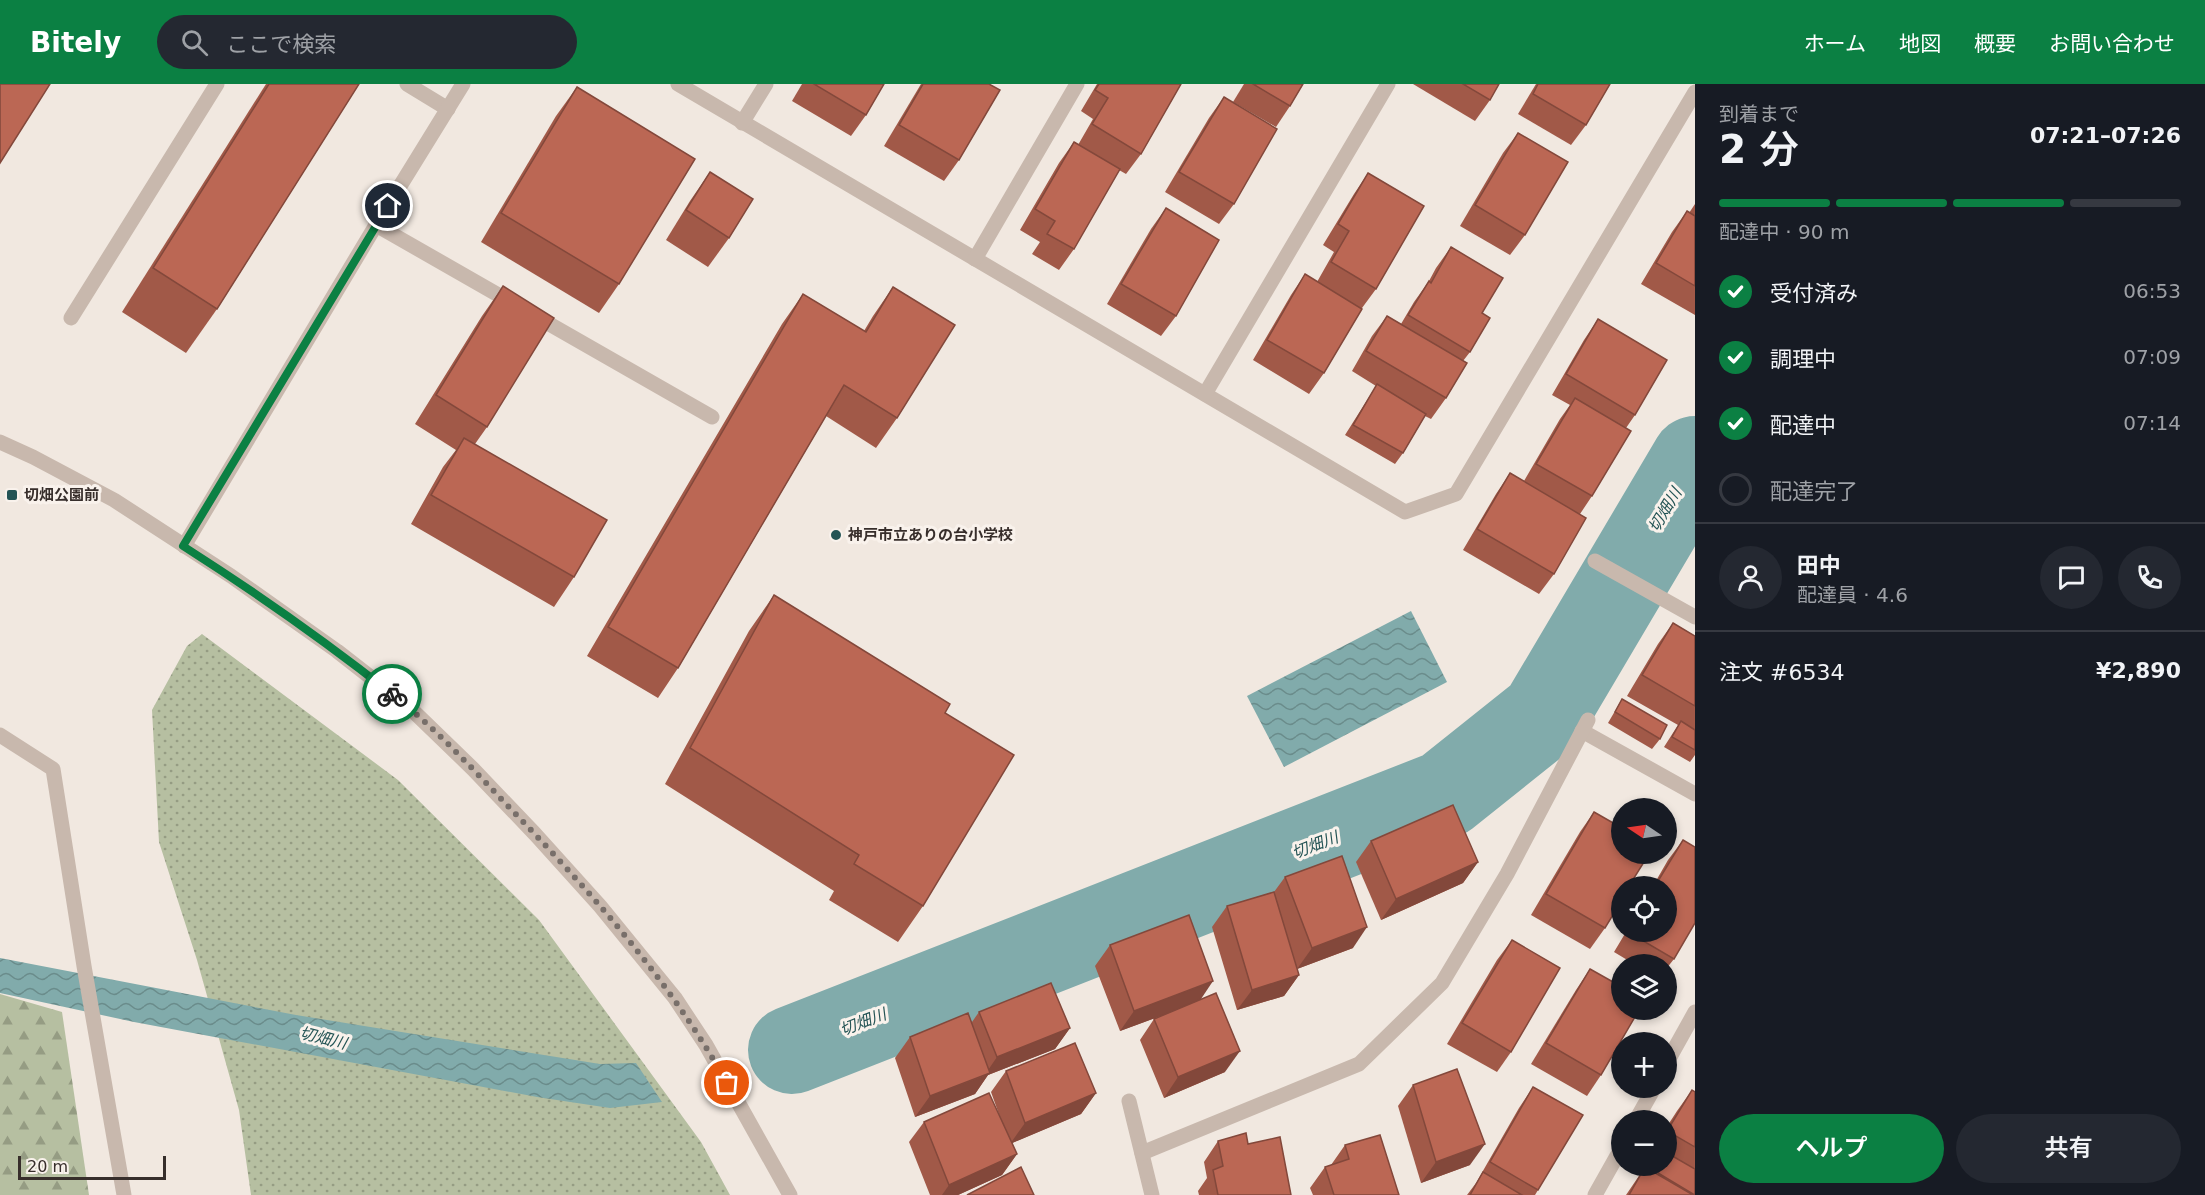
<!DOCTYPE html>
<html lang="ja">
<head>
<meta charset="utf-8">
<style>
	:root { --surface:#171b24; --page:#242831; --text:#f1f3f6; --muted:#9ea1a6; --line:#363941; --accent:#0b8043 }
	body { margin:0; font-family:"DejaVu Sans","Noto Sans JP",sans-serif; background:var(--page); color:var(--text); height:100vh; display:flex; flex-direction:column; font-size:22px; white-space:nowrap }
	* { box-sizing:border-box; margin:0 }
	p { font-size:20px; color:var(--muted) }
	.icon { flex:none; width:33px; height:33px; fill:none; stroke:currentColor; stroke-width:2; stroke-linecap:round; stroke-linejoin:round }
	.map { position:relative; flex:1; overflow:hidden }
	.side { display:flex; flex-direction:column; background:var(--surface); width:510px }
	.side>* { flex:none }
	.needle { width:39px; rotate:283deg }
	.tools { position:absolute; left:1611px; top:714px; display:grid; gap:12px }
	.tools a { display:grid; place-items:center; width:66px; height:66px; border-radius:50%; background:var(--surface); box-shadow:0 3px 9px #0003; font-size:30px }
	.scale { position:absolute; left:18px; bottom:15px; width:148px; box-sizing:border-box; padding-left:6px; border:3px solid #372e2b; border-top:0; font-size:16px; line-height:21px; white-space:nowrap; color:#372e2b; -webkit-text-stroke:4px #f9f2ec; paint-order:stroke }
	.pin { position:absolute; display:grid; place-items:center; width:51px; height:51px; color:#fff; margin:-26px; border:3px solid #fff; border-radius:50%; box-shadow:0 2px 6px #0007 }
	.courier { position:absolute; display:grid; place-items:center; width:60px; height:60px; margin:-30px; border:4px solid #0b8043; border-radius:50%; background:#fff; color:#222; box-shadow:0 2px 8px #0007 }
	.headline em { font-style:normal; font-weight:600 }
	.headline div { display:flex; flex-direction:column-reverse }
	.headline { display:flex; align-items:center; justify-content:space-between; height:102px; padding:0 24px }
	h1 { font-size:39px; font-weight:600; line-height:45px }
	.bar { display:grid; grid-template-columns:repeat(4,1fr); gap:9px 6px; align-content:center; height:72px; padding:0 24px }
	.bar i { height:8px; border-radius:4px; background:var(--line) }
	.bar .current { background:var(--accent) }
	.bar p { grid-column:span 4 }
	.line { display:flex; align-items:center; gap:15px; padding:0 24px; border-top:2px solid var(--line) }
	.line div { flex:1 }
	.round { display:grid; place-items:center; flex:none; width:63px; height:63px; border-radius:32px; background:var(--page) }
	ol { padding:0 24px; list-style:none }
	li { display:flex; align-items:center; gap:18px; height:66px }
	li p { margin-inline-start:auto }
	li .icon { padding:6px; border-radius:50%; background:var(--accent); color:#fff; stroke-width:4 }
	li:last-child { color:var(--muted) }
	li i { width:33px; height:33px; border:3px solid var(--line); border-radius:50% }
	.button { display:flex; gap:12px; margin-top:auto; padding:12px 24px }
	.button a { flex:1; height:69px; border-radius:36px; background:var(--accent); color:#fff; font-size:24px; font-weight:600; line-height:69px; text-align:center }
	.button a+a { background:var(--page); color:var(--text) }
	header { display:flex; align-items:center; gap:36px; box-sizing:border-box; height:84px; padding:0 30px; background:var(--accent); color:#fff }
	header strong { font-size:28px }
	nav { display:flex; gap:33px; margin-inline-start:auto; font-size:21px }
	.search { width:420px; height:54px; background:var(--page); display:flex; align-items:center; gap:15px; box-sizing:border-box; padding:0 21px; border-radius:33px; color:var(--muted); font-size:22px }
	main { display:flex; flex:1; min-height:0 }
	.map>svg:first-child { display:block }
	.forest { fill:url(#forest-firs) }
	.park { fill:url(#park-dots) }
	.water { fill:url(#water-waves) }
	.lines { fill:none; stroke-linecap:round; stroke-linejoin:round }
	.river { stroke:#81abab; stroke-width:88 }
	.service { stroke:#c8b8ad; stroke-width:15 }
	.minor { stroke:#c8b8ad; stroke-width:15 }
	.tertiary { stroke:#c8b8ad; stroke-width:15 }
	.wall { fill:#a15948 }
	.shaded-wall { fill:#83483b }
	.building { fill:#bb6754; stroke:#83483b; stroke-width:1.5 }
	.done { stroke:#786f6a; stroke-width:6; stroke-dasharray:0 10.8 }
	.route { stroke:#0b8043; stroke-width:8 }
	.poi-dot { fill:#245455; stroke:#f9f2ec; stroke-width:2 }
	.labels { text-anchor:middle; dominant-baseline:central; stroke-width:6; stroke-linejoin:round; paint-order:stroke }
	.poi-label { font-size:15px; font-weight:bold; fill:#372e2b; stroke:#f9f2ec; text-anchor:start }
	.water-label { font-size:16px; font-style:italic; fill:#245455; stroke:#f9f2ec }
</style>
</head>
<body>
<header>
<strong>Bitely</strong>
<div class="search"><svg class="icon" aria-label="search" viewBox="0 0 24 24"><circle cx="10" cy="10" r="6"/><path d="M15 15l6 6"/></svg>ここで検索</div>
<nav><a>ホーム</a><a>地図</a><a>概要</a><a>お問い合わせ</a></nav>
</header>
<main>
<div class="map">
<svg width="1695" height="1111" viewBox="0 0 1695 1111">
	<defs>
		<pattern id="forest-firs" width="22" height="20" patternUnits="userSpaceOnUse" patternTransform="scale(1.5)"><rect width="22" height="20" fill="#b6bfa1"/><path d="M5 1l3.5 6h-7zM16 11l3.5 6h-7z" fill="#959c83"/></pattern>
		<pattern id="park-dots" width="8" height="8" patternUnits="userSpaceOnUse" patternTransform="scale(1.5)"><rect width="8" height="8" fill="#b6bfa1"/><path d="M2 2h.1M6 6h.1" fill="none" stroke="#959c83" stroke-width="1.8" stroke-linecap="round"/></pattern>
		<pattern id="water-waves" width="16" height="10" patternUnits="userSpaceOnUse" patternTransform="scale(1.5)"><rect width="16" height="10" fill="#81abab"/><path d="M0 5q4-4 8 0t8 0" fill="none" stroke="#6a8c8b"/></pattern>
	</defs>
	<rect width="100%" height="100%" fill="#f1e8e0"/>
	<polygon class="forest" points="0,910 62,928 89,1111 0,1111"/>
	<polygon class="park" points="202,550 398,696 539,836 701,1058 730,1111 251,1111 239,1026 197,876 159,758 152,626 187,562"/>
	<g class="water">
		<polygon points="1411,527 1447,598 1284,683 1247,612"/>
		<polygon points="0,874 296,931 600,980 636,979 662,1018 610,1024 537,1013 134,938 0,909"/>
	</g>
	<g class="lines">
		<polyline class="river" points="792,966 1445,710 1544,631 1695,376"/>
		<polyline class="service" points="376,141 712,333"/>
		<g class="minor">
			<polyline points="407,0 448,25"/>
			<polyline points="678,0 1405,428 1456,410 1695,8"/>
			<polyline points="742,39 766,0"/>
			<polyline points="975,175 1077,0"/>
			<polyline points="71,234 217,0"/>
			<polyline points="1205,310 1388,0"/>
			<polyline points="184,462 376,141 463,0"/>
			<polyline points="1595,477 1695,533"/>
			<polyline points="1582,647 1695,710"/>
			<polyline points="0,651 53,685 84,882 124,1111"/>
			<polyline points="1666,980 1695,928"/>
			<polyline points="1129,1017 1152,1111"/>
			<polyline points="1636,1036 1654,1004"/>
			<polyline points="1142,1069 1359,980 1442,899 1507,790 1588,636"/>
			<polyline points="1595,1111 1622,1063"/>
		</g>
		<polyline class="tertiary" points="0,358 33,373 114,416 231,492 337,567 410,624 473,685 535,750 600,822 675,914 706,961 790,1111"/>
	</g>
	<g class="wall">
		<polygon points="266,0 359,0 217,225 186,269 122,228"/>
		<polygon points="802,0 884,0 866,31 851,52 792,17"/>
		<polygon points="921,0 989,0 959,76 944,97 884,62"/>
		<polygon points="1097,0 1181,0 1141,70 1126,90 1119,86 1074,165 1059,186 1032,170 1040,158 1020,146 1059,79 1074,58 1078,61 1093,35 1081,27"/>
		<polygon points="1244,0 1303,0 1290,22 1276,43 1233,18"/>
		<polygon points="1413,0 1499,0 1490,16 1475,37"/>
		<polygon points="1536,0 1610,0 1586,41 1571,61 1518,30"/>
		<polygon points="577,3 619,200 599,229 481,158 556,32"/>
		<polygon points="1224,13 1234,120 1219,140 1165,108 1209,34"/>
		<polygon points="1518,49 1525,151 1510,171 1460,142 1503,69"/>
		<polygon points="710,88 729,154 708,183 666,156 690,117"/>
		<polygon points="1368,89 1376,205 1362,224 1324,289 1309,310 1253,276 1291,211 1305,190 1317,198 1334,168 1323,161 1354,110"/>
		<polygon points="1695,120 1695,231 1641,200 1672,148 1687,127 1689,129"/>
		<polygon points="1166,124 1176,232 1161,252 1107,220 1151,145"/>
		<polygon points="1451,163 1482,229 1470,268 1463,277 1446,314 1431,335 1425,332 1403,369 1395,380 1345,351 1376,302 1352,287 1372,252 1387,232 1401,240 1414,218 1429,197 1436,184"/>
		<polygon points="503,202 487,343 475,360 574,493 554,523 411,440 443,383 456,366 415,340 482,232"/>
		<polygon points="893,203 897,334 876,364 826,332 678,584 658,614 587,572 782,240 803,210 864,247 873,232"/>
		<polygon points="1598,235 1635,331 1626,344 1592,412 1580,430 1554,490 1539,510 1463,466 1496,410 1510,389 1524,397 1560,335 1570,321 1552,311 1584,256"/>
		<polygon points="774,511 945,629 923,822 898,858 829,816 834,807 665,700 749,547"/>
		<polygon points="1673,539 1695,552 1695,671 1690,678 1664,663 1678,641 1627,612 1658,560"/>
		<polygon points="1622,615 1660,655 1652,665 1608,639"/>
		<polygon points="1594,728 1605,844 1590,865 1531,831 1580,748"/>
		<polygon points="1683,756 1674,875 1666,885 1666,880 1634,880 1614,868 1626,848 1666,848 1666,802 1653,802 1668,776"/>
		<polygon points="1371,757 1478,778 1463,799 1381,836 1356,778"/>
		<polygon points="1285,793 1353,864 1297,885 1295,878 1299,891 1284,912 1237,926 1212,843 1227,822 1274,808"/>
		<polygon points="1512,856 1511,968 1497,988 1447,960 1497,876"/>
		<polygon points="1110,861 1199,916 1225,988 1164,1014 1140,956 1154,935 1179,925 1120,947 1095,882"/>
		<polygon points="1590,885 1601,991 1587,1012 1531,980 1576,906"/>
		<polygon points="979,928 1070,944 1055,965 988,991 975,1010 915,1033 895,974 910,953 972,938"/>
		<polygon points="1006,987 1096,1009 1081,1030 1012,1059 1017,1070 1002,1091 958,1111 930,1111 909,1058 924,1038 1001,1036 991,1008"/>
		<polygon points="1413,1001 1470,1081 1421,1099 1398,1022"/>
		<polygon points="1533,1003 1538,1106 1535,1111 1467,1111 1476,1099 1519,1024"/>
		<polygon points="1692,1006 1695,1008 1695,1111 1626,1111 1645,1083 1657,1090 1662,1082 1666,1082 1666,1044 1677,1027"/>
		<polygon points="1218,1057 1248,1060 1291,1111 1199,1111 1198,1107 1207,1094 1204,1078"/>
		<polygon points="1345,1061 1399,1111 1313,1111 1310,1104 1325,1083 1331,1081"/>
	</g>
	<g class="shaded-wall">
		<polygon points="1478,778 1463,799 1381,836 1396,815"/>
		<polygon points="1367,843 1353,864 1297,885 1312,864"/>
		<polygon points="1299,891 1284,912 1237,926 1252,906"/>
		<polygon points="1213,897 1199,918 1120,947 1134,927"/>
		<polygon points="1070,944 1055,965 988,991 975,1010 915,1033 930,1012 984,992 997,973"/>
		<polygon points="1240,967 1225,988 1164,1014 1178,993"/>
		<polygon points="1096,1009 1081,1030 1010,1060 1025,1039"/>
		<polygon points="1485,1060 1470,1081 1421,1099 1436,1078"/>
		<polygon points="1017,1070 1002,1091 958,1111 942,1111 949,1101"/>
	</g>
	<g class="building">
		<polygon points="0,0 50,0 0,79"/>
		<polygon points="269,0 359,0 217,225 153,184"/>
		<polygon points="814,0 884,0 866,31"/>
		<polygon points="923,0 989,0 1000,6 959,76 899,41"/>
		<polygon points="1099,0 1181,0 1141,70 1092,40 1108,14 1095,6"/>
		<polygon points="1253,0 1303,0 1290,22"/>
		<polygon points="1463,0 1499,0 1490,16"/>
		<polygon points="1538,0 1610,0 1586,41 1533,10"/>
		<polygon points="577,3 695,75 619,200 501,129"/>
		<polygon points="1224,13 1277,45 1234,120 1179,88"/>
		<polygon points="1518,49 1568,78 1525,151 1475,121"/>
		<polygon points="1074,58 1120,85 1074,165 1047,150 1055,137 1035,125"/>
		<polygon points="710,88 753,115 729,154 686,126"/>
		<polygon points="1368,89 1424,122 1376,205 1331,178 1349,147 1338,140"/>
		<polygon points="1166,124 1219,156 1176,232 1121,200"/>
		<polygon points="1687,127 1695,132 1695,202 1656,179"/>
		<polygon points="1451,163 1503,194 1482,229 1490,234 1470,268 1408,231 1429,197 1431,199"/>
		<polygon points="1305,190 1362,225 1324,289 1267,256"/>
		<polygon points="503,202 554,234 487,343 436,311"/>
		<polygon points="893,203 955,241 897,334 844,301 678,584 608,543 803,210 866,248"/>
		<polygon points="1387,232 1467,279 1446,314 1366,267"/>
		<polygon points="1598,235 1667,276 1635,331 1566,290"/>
		<polygon points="1377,300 1426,330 1403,369 1353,341"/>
		<polygon points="1575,314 1631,347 1592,412 1536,380"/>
		<polygon points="464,354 607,436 574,493 431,411"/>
		<polygon points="1510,389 1586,434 1554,490 1477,445"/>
		<polygon points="774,511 950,620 945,629 1014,671 923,822 854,780 859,771 690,664"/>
		<polygon points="1673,539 1695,552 1695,622 1642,591"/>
		<polygon points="1622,615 1667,641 1660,655 1615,628"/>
		<polygon points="1681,637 1695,646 1695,666 1672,653"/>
		<polygon points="1453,721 1478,778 1396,815 1371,757"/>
		<polygon points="1594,728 1622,744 1622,770 1649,770 1629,802 1622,802 1622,816 1605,844 1546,810"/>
		<polygon points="1683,756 1695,763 1695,839 1674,875 1628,848 1666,848 1666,802 1655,802"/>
		<polygon points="1342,772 1367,843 1312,864 1285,793"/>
		<polygon points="1274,808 1299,891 1252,906 1227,822"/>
		<polygon points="1189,831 1213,897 1134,927 1110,861"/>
		<polygon points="1512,856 1560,884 1511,968 1462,939"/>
		<polygon points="1590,885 1622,903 1622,926 1639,926 1601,991 1546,959"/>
		<polygon points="1051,899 1070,944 997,973 979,928"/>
		<polygon points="1216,909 1240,967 1178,993 1154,935"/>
		<polygon points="968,929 990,989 930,1012 910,953"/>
		<polygon points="1075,959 1096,1009 1025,1039 1006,987"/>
		<polygon points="1457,985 1485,1060 1436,1078 1413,1001"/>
		<polygon points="1533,1003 1583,1031 1538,1106 1490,1078"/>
		<polygon points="1692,1006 1695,1008 1695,1063 1667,1047"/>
		<polygon points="989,1009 1017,1070 949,1101 924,1038"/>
		<polygon points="1246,1049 1248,1060 1280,1053 1291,1111 1218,1111 1213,1086 1223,1082 1218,1057"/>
		<polygon points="1380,1051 1399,1111 1334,1111 1325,1083 1349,1075 1345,1061"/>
		<polygon points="1669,1070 1695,1085 1695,1111 1658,1089 1663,1082 1666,1082 1666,1075"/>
		<polygon points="1021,1083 1034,1111 967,1111"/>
		<polygon points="1645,1083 1693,1111 1629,1111"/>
		<polygon points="1483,1088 1522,1111 1470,1111"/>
	</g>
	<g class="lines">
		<path class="done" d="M392 610C434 643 471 683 507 721 589 806 669 895 727 999"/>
		<path class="route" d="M388 122 183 462C255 508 325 557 392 610"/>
	</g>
	<g class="poi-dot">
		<rect x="6" y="405" width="12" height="12" rx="3"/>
		<circle cx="836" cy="451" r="6"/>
	</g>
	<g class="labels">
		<g class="poi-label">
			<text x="24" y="411">切畑公園前</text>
			<text x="848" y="451">神戸市立ありの台小学校</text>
		</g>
		<g class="water-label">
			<text transform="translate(1665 426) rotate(-59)">切畑川</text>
			<text transform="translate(1315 761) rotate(-21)">切畑川</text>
			<text transform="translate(863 938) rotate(-21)">切畑川</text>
			<text transform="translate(323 954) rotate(14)">切畑川</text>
		</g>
	</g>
</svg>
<div class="tools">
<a><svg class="needle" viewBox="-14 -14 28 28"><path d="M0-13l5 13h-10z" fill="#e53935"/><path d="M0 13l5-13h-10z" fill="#9ea1a6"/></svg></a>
<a><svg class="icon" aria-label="locate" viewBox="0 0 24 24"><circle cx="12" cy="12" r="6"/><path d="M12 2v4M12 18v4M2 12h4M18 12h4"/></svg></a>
<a><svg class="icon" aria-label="layers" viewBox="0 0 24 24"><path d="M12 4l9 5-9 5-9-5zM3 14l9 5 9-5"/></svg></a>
<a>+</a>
<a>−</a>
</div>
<div class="scale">20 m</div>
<div class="pin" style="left:727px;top:999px;background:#ea580c"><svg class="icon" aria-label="bag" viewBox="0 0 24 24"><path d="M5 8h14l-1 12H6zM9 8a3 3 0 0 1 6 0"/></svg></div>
<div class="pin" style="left:388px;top:122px;background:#1f2937"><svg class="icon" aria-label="home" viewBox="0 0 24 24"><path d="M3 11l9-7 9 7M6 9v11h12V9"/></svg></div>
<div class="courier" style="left:392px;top:610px"><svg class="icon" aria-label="bike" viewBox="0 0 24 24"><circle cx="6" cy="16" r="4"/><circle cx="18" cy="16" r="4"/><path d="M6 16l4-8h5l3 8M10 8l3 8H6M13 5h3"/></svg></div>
</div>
<section class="side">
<div class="headline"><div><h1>2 分</h1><p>到着まで</p></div><em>07:21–07:26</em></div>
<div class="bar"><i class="current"></i><i class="current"></i><i class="current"></i><i></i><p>配達中 · 90 m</p></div>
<ol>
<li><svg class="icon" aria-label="check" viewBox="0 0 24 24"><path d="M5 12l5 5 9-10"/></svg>受付済み<p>06:53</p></li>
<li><svg class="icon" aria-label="check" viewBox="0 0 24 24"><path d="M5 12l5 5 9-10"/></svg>調理中<p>07:09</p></li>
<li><svg class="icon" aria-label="check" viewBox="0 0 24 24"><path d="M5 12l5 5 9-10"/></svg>配達中<p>07:14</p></li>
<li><i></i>配達完了</li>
</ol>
<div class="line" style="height:108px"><a class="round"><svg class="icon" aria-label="person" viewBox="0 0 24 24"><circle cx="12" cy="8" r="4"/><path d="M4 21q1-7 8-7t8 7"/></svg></a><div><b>田中</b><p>配達員 · 4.6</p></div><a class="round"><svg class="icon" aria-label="chat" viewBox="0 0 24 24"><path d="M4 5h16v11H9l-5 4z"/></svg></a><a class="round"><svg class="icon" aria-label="phone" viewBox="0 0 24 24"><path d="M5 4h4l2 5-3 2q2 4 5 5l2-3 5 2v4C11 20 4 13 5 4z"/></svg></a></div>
<div class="line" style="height:78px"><div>注文 #6534</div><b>¥2,890</b></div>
<div class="button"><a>ヘルプ</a><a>共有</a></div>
</section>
</main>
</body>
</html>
